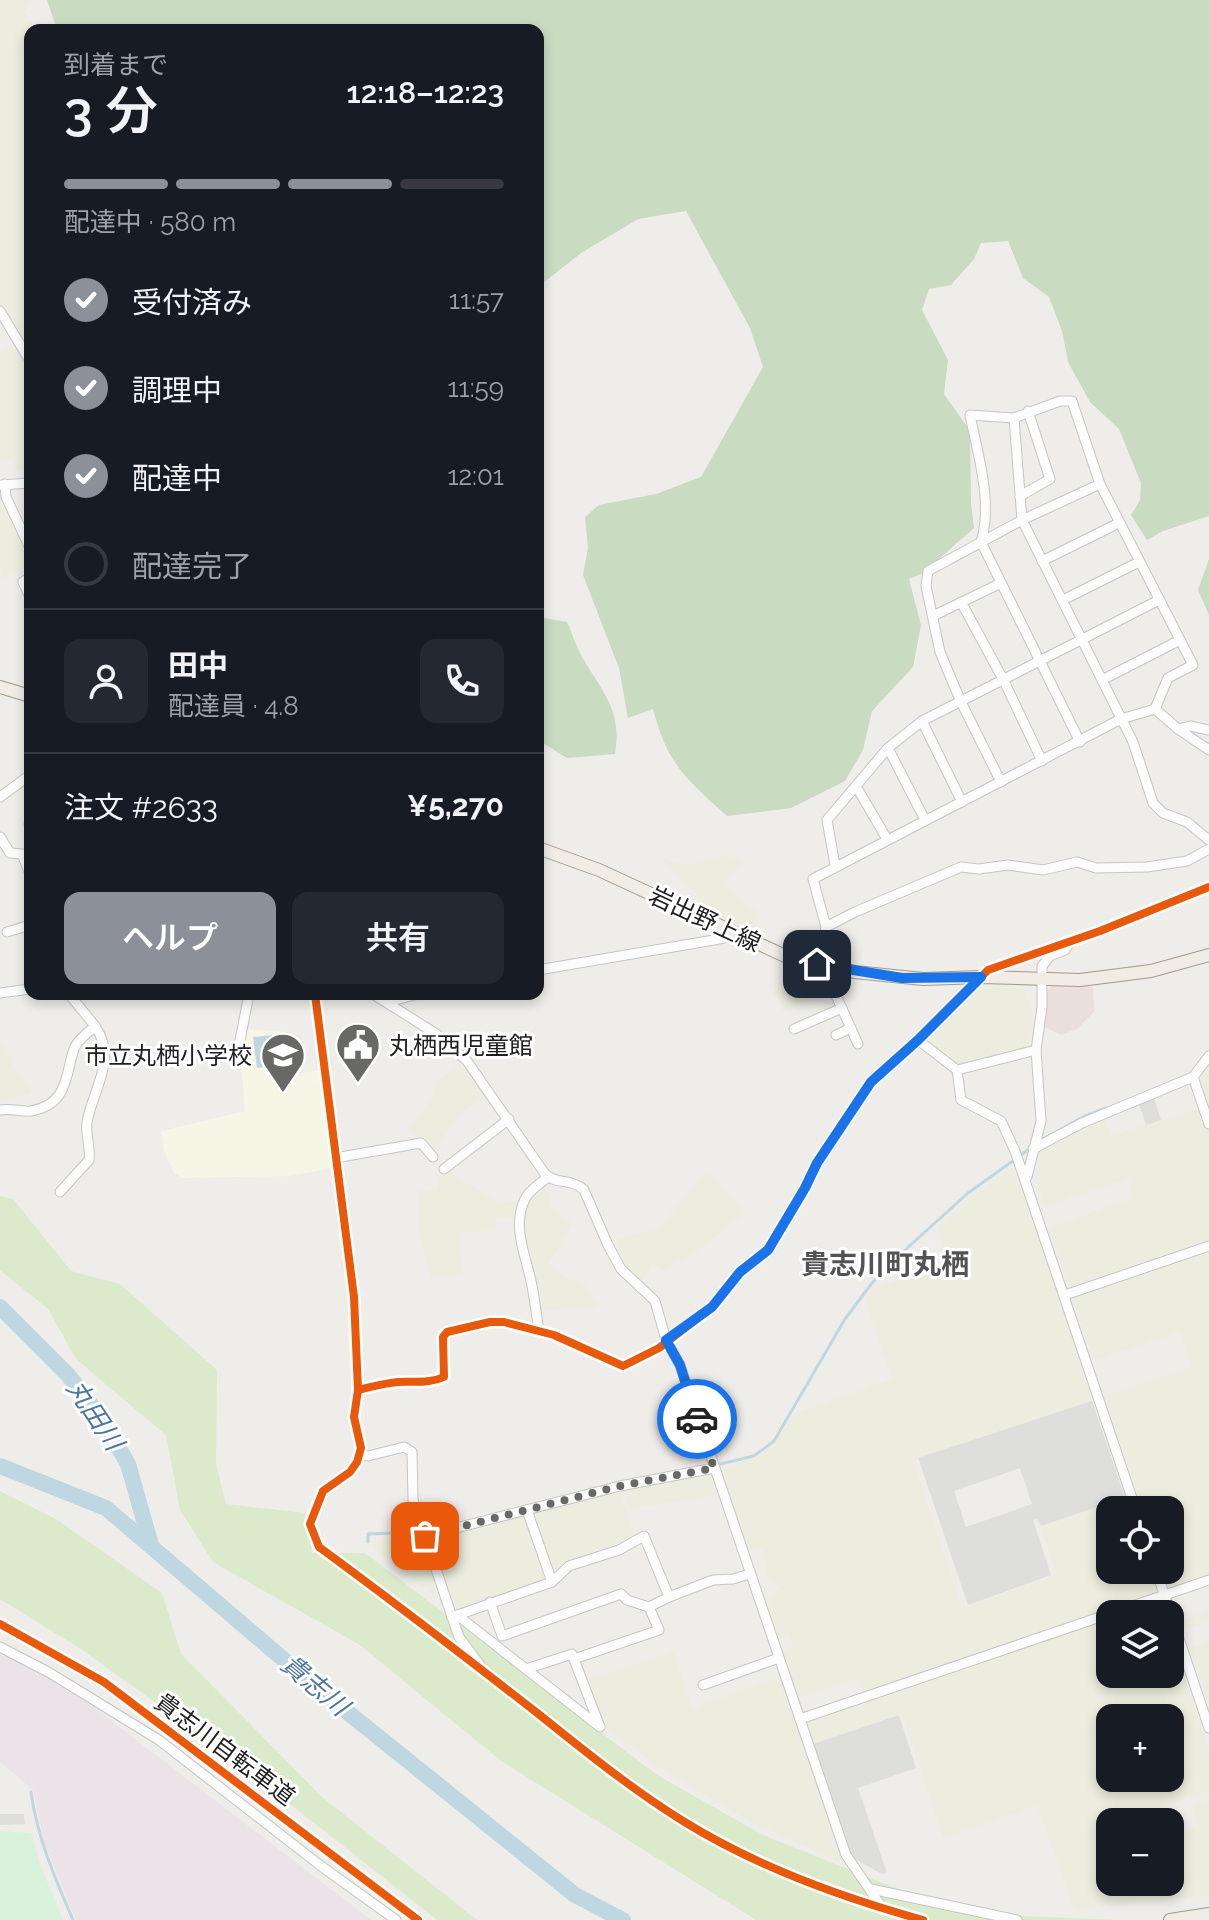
<!DOCTYPE html>
<html lang="ja">
<head>
<meta charset="utf-8">
<style>
	:root { --surface:#171b24; --page:#242831; --text:#f1f3f6; --muted:#9ea1a6; --line:#363941; --accent:#8c9099 }
	body { margin:0; font-family:Raleway,"Noto Sans JP",sans-serif; background:var(--page); color:var(--text); height:100vh; display:flex; flex-direction:column; font-size:30px; white-space:nowrap }
	* { box-sizing:border-box; margin:0 }
	p { font-size:26px; color:var(--muted) }
	.icon { flex:none; width:44px; height:44px; fill:none; stroke:currentColor; stroke-width:2; stroke-linecap:round; stroke-linejoin:round }
	.map { position:relative; flex:1; overflow:hidden }
	.side { position:absolute; left:24px; top:24px; width:520px; height:976px; display:flex; flex-direction:column; background:var(--surface); border-radius:16px; box-shadow:0 4px 12px #0003 }
	.side>* { flex:none }
	.buttons { position:absolute; left:1096px; top:1496px; display:grid; gap:16px }
	.buttons a { display:grid; place-items:center; width:88px; height:88px; border-radius:16px; background:var(--surface); box-shadow:0 4px 12px #0003; font-size:40px }
	.pin { position:absolute; display:grid; place-items:center; width:68px; height:68px; color:#fff; margin:-34px; border-radius:16px; box-shadow:0 4px 12px #0006 }
	.courier { position:absolute; display:grid; place-items:center; width:80px; height:80px; margin:-40px; border:6px solid #1a73e8; border-radius:50%; background:#fff; color:#222; box-shadow:0 2px 10px #0007 }
	.summary em { font-style:normal; font-weight:600 }
	.summary div { display:flex; flex-direction:column-reverse }
	.summary { display:flex; align-items:center; justify-content:space-between; height:136px; padding:0 40px }
	h1 { font-size:52px; font-weight:600; line-height:60px }
	.bar { display:grid; grid-template-columns:repeat(4,1fr); gap:12px 8px; align-content:center; height:96px; padding:0 40px }
	.bar i { height:10px; border-radius:6px; background:var(--line) }
	.bar .on { background:var(--accent) }
	.bar p { grid-column:span 4 }
	.line { display:flex; align-items:center; gap:20px; padding:0 40px; border-top:2px solid var(--line) }
	.line div { flex:1 }
	.round { display:grid; place-items:center; flex:none; width:84px; height:84px; border-radius:16px; background:var(--page) }
	ol { padding:0 40px; list-style:none }
	li { display:flex; align-items:center; gap:24px; height:88px }
	li p { margin-inline-start:auto }
	li .icon { padding:8px; border-radius:50%; background:var(--accent); color:#fff; stroke-width:4 }
	li:last-child { color:var(--muted) }
	li i { width:44px; height:44px; border:4px solid var(--line); border-radius:50% }
	.action { display:flex; gap:16px; margin-top:auto; padding:16px 40px }
	.action a { flex:1; height:92px; border-radius:16px; background:var(--accent); color:#fff; font-size:32px; font-weight:600; line-height:92px; text-align:center }
	.action a+a { background:var(--page); color:var(--text) }
	.map>svg:first-child { display:block }
	.commercial { fill:#ebdfdc }
	.industrial { fill:#ebe3e7 }
	.education { fill:#f6f6e6 }
	.farmland { fill:#ecedde; fill-rule:evenodd }
	.grass { fill:#daeacb }
	.forest { fill:#c9dbc1 }
	.park { fill:#d9f2db }
	.parking { fill:#dededc; fill-rule:evenodd }
	.water { fill:#bfd7e0 }
	.lines { fill:none; stroke-linecap:round; stroke-linejoin:round }
	.stream { stroke:#bfd7e0; stroke-width:3 }
	.river { stroke:#bfd7e0; stroke-width:16 }
	.minor-casing { stroke:#c5c5c4; stroke-width:11 }
	.major-casing { stroke:#a39b87; stroke-width:14 }
	.minor { stroke:#fcfcfc; stroke-width:9 }
	.major { stroke:#f1ece6; stroke-width:12 }
	.cycleway-casing { stroke:#fff; stroke-width:13 }
	.cycleway { stroke:#e8590c; stroke-width:8 }
	.done { stroke:#686867; stroke-width:8; stroke-dasharray:0 14.4 }
	.route { stroke:#1a73e8; stroke-width:10 }
	.labels { text-anchor:middle; dominant-baseline:central; stroke-width:6; stroke-linejoin:round; paint-order:stroke }
	.street-label { font-size:24px; fill:#202020; stroke:#fff }
	.poi-label { font-size:24px; fill:#202020; stroke:#fff; text-anchor:start }
	.water-label { font-size:26px; font-style:italic; fill:#4f76a3; stroke:#fff }
	.quarter-label { font-size:28px; font-weight:bold; fill:#535353; stroke:#fff }
</style>
</head>
<body>
<div class="map">
<svg width="1209" height="1920" viewBox="0 0 1209 1920">
	<rect width="100%" height="100%" fill="#eeedea"/>
	<polygon class="commercial" points="1052,986 1093,987 1094,1012 1077,1029 1061,1035 1043,1026 1046,992"/>
	<polygon class="industrial" points="0,1651 79,1696 371,1920 76,1920 44,1841 33,1790 0,1762"/>
	<polygon class="education" points="245,1029 285,1032 286,1036 279,1043 283,1076 320,1070 333,1168 288,1176 184,1178 174,1173 164,1151 161,1131 245,1111 240,1051"/>
	<g class="farmland">
		<polygon points="0,0 31,0 24,12 35,30 30,30 30,350 0,303"/>
		<polygon points="15,346 30,373 30,469 15,471 11,458 0,461 0,352"/>
		<polygon points="0,494 30,558 30,567 1,580"/>
		<polygon points="727,856 744,861 722,884 733,890 749,907 758,910 749,933 707,913 709,908 663,859 685,865"/>
		<polygon points="804,969 824,973 828,991 784,1012 775,991"/>
		<polygon points="989,987 1024,988 1032,1012 1030,1049 958,1066 924,1039 971,995"/>
		<polygon points="3,1043 15,1069 32,1093 0,1100 0,1044"/>
		<polygon points="463,1062 488,1096 462,1111 434,1150 409,1129 433,1097 438,1080"/>
		<polygon points="1209,1063 1209,1576 1169,1590 1162,1570 1170,1570 1170,1510 1142,1510 1104,1396 1191,1367 1180,1332 1093,1360 1049,1228 1133,1198 1128,1178 1044,1207 1036,1178 1038,1150 1104,1116 1111,1136 1205,1107 1197,1079"/>
		<polygon points="1016,1165 1092,1401 913,1461 962,1608 1057,1575 1041,1526 1125,1497 1129,1510 1110,1510 1110,1570 1150,1570 1157,1594 864,1694 858,1678 798,1698 781,1652 793,1647 788,1632 777,1636 766,1607 779,1588 765,1576 767,1564 761,1548 747,1551 719,1469 763,1455 793,1414 892,1379 865,1302 872,1289 949,1262 937,1228 962,1204"/>
		<polygon points="707,1172 745,1213 683,1261 677,1258 667,1273 653,1263 641,1281 627,1268 615,1239 658,1228"/>
		<polygon points="451,1173 497,1201 518,1204 517,1217 495,1219 496,1229 460,1234 462,1273 430,1280 419,1231 418,1191 438,1189 437,1176"/>
		<polygon points="546,1186 552,1206 572,1224 548,1264 566,1278 585,1285 598,1307 539,1310 524,1212 532,1195"/>
		<polygon points="710,1470 719,1494 630,1509 623,1487"/>
		<polygon points="618,1489 634,1535 618,1545 563,1566 552,1576 531,1512"/>
		<polygon points="524,1512 548,1580 456,1610 451,1606 428,1538"/>
		<polygon points="421,1537 444,1604 372,1547 376,1540"/>
		<polygon points="1160,1601 1164,1614 1122,1614"/>
		<polygon points="1209,1611 1209,1621 1183,1630 1180,1621"/>
		<path d="M1110 1618V1674H1170V1632L1209 1750V1791L1138 1814 1140 1822H1110V1882H1170V1836L1197 1827 1192 1815 1196 1804 1209 1800V1895L1074 1910 1037 1805 943 1838 902 1713 813 1744 805 1721ZM1110 1718H1170V1778H1110Z"/>
		<polygon points="1209,1642 1209,1705 1190,1648"/>
		<polygon points="673,1652 693,1708 781,1677 846,1865 751,1822 655,1765 605,1727 587,1680"/>
	</g>
	<g class="grass">
		<polygon points="0,1196 13,1199 71,1271 120,1284 217,1370 216,1464 226,1504 305,1513 312,1553 365,1553 657,1775 763,1835 900,1890 1023,1916 1116,1920 756,1920 501,1761 360,1645 213,1562 180,1510 166,1435 76,1359 48,1309 0,1270"/>
		<polygon points="0,1491 56,1519 162,1593 181,1654 322,1797 477,1920 437,1920 227,1754 81,1649 0,1599"/>
	</g>
	<g class="forest">
		<path d="M47 0H1209V516L1163 531 1147 540 1131 515 1140 500 1141 483 1119 429 1090 402 1068 362 1062 331 1049 297 1023 278 1008 241 981 243 974 259 951 285 929 289 922 310 948 360 944 394 970 431 971 503 974 528 923 573 909 579 921 625 913 667 872 711 863 750 845 781 791 808 727 816C686 779 667 764 653 709L628 718 619 668 583 575 588 548 585 517 599 505 656 494 701 477 763 367 750 328 686 211 638 219 581 253 538 287V30H57Z"/>
		<polygon points="1209,559 1209,615 1198,590"/>
		<path d="M538 617 567 622C572 633 576 646 582 657 602 691 623 712 615 754L567 758 538 740Z"/>
	</g>
	<polygon class="park" points="0,1831 31,1833 42,1869 63,1920 0,1920"/>
	<g class="parking">
		<polygon points="1154,1098 1161,1120 1146,1125 1139,1104"/>
		<path d="M1092 1401 1125 1497 1041 1526 1037 1519 1033 1520 1051 1575 968 1605 918 1458ZM1020 1468 1032 1504 966 1527 954 1491Z"/>
		<polygon points="899,1715 916,1768 858,1788 887,1873 882,1874 851,1857 813,1744"/>
		<polygon points="0,1814 24,1814 25,1824 0,1825"/>
	</g>
	<polygon class="water" points="272,1035 275,1066 257,1068 253,1037"/>
	<g class="lines">
		<g class="stream">
			<polyline points="1041,1140 1085,1116 1106,1108"/>
			<polyline points="716,1465 754,1456 774,1441 845,1319 872,1283 894,1260 968,1193 1032,1147"/>
			<polyline points="368,1542 368,1534 420,1532"/>
			<path d="M31 1792C37 1837 55 1878 73 1920"/>
		</g>
		<g class="river">
			<polyline points="0,1307 68,1375 102,1419 128,1464 151,1545"/>
			<polyline points="0,1466 106,1508 310,1682 575,1895 623,1920"/>
		</g>
		<g class="minor-casing">
			<g id="minor">
				<polyline points="0,311 30,361"/>
				<polyline points="1014,418 1022,520 1133,742 1153,803 1163,813 1187,822 1209,840"/>
				<polyline points="5,484 6,497 30,548"/>
				<polyline points="0,485 30,483"/>
				<polyline points="1020,496 1050,479 1028,411"/>
				<polyline points="1042,561 1119,523"/>
				<polyline points="30,577 23,582 30,597"/>
				<polyline points="1063,600 1139,562"/>
				<polyline points="961,602 1003,679 1042,761"/>
				<polyline points="933,616 1001,583"/>
				<polyline points="1102,680 1180,640"/>
				<polyline points="1155,709 1178,729 1190,726 1209,730"/>
				<polyline points="922,721 962,802"/>
				<polyline points="1178,729 1209,750"/>
				<path d="M1080 742 981 542C993 503 978 455 970 415L1014 418 1060 401H1072L1100 484 1193 665 1168 678 1155 709"/>
				<polyline points="888,748 925,820"/>
				<polyline points="1001,782 961,702 940,652 926,586 928,571 1022,520 1100,484"/>
				<polyline points="856,786 887,839"/>
				<polyline points="0,797 30,775"/>
				<polyline points="29,824 30,824"/>
				<polyline points="0,837 10,853 22,854 30,874"/>
				<polyline points="835,865 827,820 888,748 922,721 1159,600"/>
				<polyline points="826,927 855,912 961,867 979,869 1008,865 1043,870 1077,862 1096,868 1147,867 1187,861 1209,849"/>
				<polyline points="7,932 30,925"/>
				<polyline points="817,964 826,927 813,879 1121,719 1155,709"/>
				<polyline points="832,967 834,991 858,1044"/>
				<polyline points="538,970 714,940 728,937 733,932"/>
				<polyline points="0,993 30,989"/>
				<path d="M315 994 354 1297 358 1390 354 1417 361 1448 357 1462 350 1472 323 1491 310 1524 319 1547C394 1602 468 1659 541 1716 587 1753 633 1790 683 1821 757 1867 840 1897 923 1920"/>
				<path d="M373 994 438 1035 467 1061 545 1174C556 1185 572 1178 584 1190L608 1245 621 1269 655 1301 666 1340 680 1365 846 1855 883 1909"/>
				<polyline points="387,1002 419,994"/>
				<polyline points="794,1029 842,1008"/>
				<polyline points="836,1035 851,1028"/>
				<polyline points="918,1040 957,1070 961,1100 1001,1121 1015,1151 1136,1510"/>
				<polyline points="237,1056 249,994"/>
				<polyline points="957,1070 1036,1050"/>
				<polyline points="1193,1077 1209,1124"/>
				<path d="M0 1110C11 1108 21 1112 31 1111 69 1104 65 1075 74 1049 77 1040 88 1033 95 1026L69 994"/>
				<polyline points="1033,1149 1082,1123 1193,1077 1209,1056"/>
				<polyline points="335,1158 421,1143 433,1157"/>
				<polyline points="444,1169 509,1119"/>
				<polyline points="1027,1177 1041,1121 1036,1050 1042,1007 1042,966 1050,956 1065,950 1069,944"/>
				<path d="M60 1192 89 1160C91 1147 85 1135 87 1122 93 1089 118 1059 95 1026"/>
				<polyline points="1065,1295 1209,1246"/>
				<path d="M539 1330C536 1315 535 1300 532 1286 527 1258 511 1227 525 1199 529 1190 541 1183 548 1177"/>
				<path d="M358 1390C371 1387 385 1383 398 1382 413 1381 429 1384 444 1377L443 1337 447 1332 490 1322H504L554 1335 623 1366 659 1348 712 1307 740 1272 768 1250 805 1188 817 1163 871 1082 918 1040 988 970 1100 931 1209 887"/>
				<polyline points="360,1454 368,1456 404,1447 412,1452 413,1500 452,1617 552,1582 569,1566 619,1550 644,1536 669,1597 713,1580 733,1579 750,1574"/>
				<polyline points="527,1510 552,1582"/>
				<polyline points="425,1536 620,1486 714,1468"/>
				<polyline points="1156,1570 1209,1728"/>
				<polyline points="490,1602 502,1636 621,1594 627,1600 649,1607"/>
				<polyline points="457,1615 600,1727 572,1654 526,1669"/>
				<polyline points="452,1617 459,1637 480,1665"/>
				<polyline points="0,1647 50,1673 159,1740 321,1866 396,1920"/>
				<polyline points="574,1659 659,1630 649,1607 669,1597"/>
				<polyline points="703,1685 779,1658"/>
				<polyline points="800,1719 1209,1580"/>
				<polyline points="871,1889 1017,1920"/>
			</g>
		</g>
		<g class="major-casing">
			<g id="major">
				<polyline points="0,687 30,696"/>
				<polyline points="538,848 599,870 796,961 855,972 923,979 981,977 1080,980 1151,971 1209,955"/>
				<polyline points="1170,1920 1209,1914"/>
			</g>
		</g>
		<use href="#minor" class="minor"/>
		<use href="#major" class="major"/>
		<g class="cycleway-casing">
			<g id="cycleway">
				<path d="M315 994 354 1297 358 1390 354 1417 361 1448 357 1462 350 1472 323 1491 310 1524 319 1547C394 1602 468 1659 541 1716 587 1753 633 1790 683 1821 757 1867 840 1897 923 1920"/>
				<path d="M358 1390C371 1387 385 1383 398 1382 413 1381 429 1384 444 1377L443 1337 447 1332 490 1322H504L554 1335 623 1366 659 1348 712 1307 740 1272 768 1250 805 1188 817 1163 871 1082 918 1040 988 970 1100 931 1209 887"/>
				<polyline points="0,1624 104,1682 418,1920"/>
			</g>
		</g>
		<use href="#cycleway" class="cycleway"/>
	</g>
	<g class="lines">
		<polyline class="done" points="425,1536 620,1486 714,1468 697,1419"/>
		<polyline class="route" points="697,1419 680,1365 666,1340 712,1307 740,1272 768,1250 805,1188 817,1163 871,1082 918,1040 981,977 902,978 817,964"/>
	</g>
	<defs>
		<g id="civic-pin" transform="scale(2.3)"><path d="M0 17L-7.5 6A9.5 9.5 0 1 1 7.5 6Z" fill="#686867" stroke="#fff"/><path d="M-.6-6.5H3V-4.5H.6V-3L4-1V1h2V6H-6V1h2V-1L-.6-3ZM-1.2 2.5V6h2.4V2.5Z" fill="#fff"/></g>
		<g id="school-pin" transform="scale(2.3)"><path d="M0 17L-7.5 6A9.5 9.5 0 1 1 7.5 6Z" fill="#686867" stroke="#fff"/><path d="M0-5L7-2L0 1L-7-2ZM-4 1L0 2.5L4 1V4Q0 6-4 4Z" fill="#fff"/></g>
	</defs>
	<g fill-rule="evenodd">
		<use href="#civic-pin" x="358" y="1045"/>
		<use href="#school-pin" x="283" y="1055"/>
	</g>
	<g class="labels">
		<g class="street-label">
			<text transform="translate(705 919) rotate(25)">岩出野上線</text>
			<text transform="translate(225 1749) rotate(37)">貴志川自転車道</text>
		</g>
		<g class="poi-label">
			<text x="389" y="1045">丸栖西児童館</text>
			<text x="252" y="1055" text-anchor="end">市立丸栖小学校</text>
		</g>
		<g class="water-label">
			<text transform="translate(95 1415) rotate(56)">丸田川</text>
			<text transform="translate(315 1685) rotate(40)">貴志川</text>
		</g>
		<g class="quarter-label">
			<text x="885" y="1264">貴志川町丸栖</text>
		</g>
	</g>
</svg>
<div class="buttons">
<a><svg class="icon" aria-label="locate" viewBox="0 0 24 24"><circle cx="12" cy="12" r="6"/><path d="M12 2v4M12 18v4M2 12h4M18 12h4"/></svg></a>
<a><svg class="icon" aria-label="layers" viewBox="0 0 24 24"><path d="M12 4l9 5-9 5-9-5zM3 14l9 5 9-5"/></svg></a>
<a>+</a>
<a>−</a>
</div>
<div class="pin" style="left:425px;top:1536px;background:#ea580c"><svg class="icon" aria-label="bag" viewBox="0 0 24 24"><path d="M5 8h14l-1 12H6zM9 8a3 3 0 0 1 6 0"/></svg></div>
<div class="pin" style="left:817px;top:964px;background:#1f2937"><svg class="icon" aria-label="home" viewBox="0 0 24 24"><path d="M3 11l9-7 9 7M6 9v11h12V9"/></svg></div>
<div class="courier" style="left:697px;top:1419px"><svg class="icon" aria-label="car" viewBox="0 0 24 24"><path d="M5 17H2v-5l4-1 3-4h7l3 4 3 1v5h-3M9 17h6M6 11h13"/><circle cx="7" cy="17" r="2"/><circle cx="17" cy="17" r="2"/></svg></div>
<section class="side">
<div class="summary"><div><h1>3 分</h1><p>到着まで</p></div><em>12:18–12:23</em></div>
<div class="bar"><i class="on"></i><i class="on"></i><i class="on"></i><i></i><p>配達中 · 580 m</p></div>
<ol>
<li><svg class="icon" aria-label="check" viewBox="0 0 24 24"><path d="M5 12l5 5 9-10"/></svg>受付済み<p>11:57</p></li>
<li><svg class="icon" aria-label="check" viewBox="0 0 24 24"><path d="M5 12l5 5 9-10"/></svg>調理中<p>11:59</p></li>
<li><svg class="icon" aria-label="check" viewBox="0 0 24 24"><path d="M5 12l5 5 9-10"/></svg>配達中<p>12:01</p></li>
<li><i></i>配達完了</li>
</ol>
<div class="line" style="height:144px"><a class="round"><svg class="icon" aria-label="person" viewBox="0 0 24 24"><circle cx="12" cy="8" r="4"/><path d="M4 21q1-7 8-7t8 7"/></svg></a><div><b>田中</b><p>配達員 · 4.8</p></div><a class="round"><svg class="icon" aria-label="phone" viewBox="0 0 24 24"><path d="M5 4h4l2 5-3 2q2 4 5 5l2-3 5 2v4C11 20 4 13 5 4z"/></svg></a></div>
<div class="line" style="height:104px"><div>注文 #2633</div><b>¥5,270</b></div>
<div class="action"><a>ヘルプ</a><a>共有</a></div>
</section>
</div>
</body>
</html>
